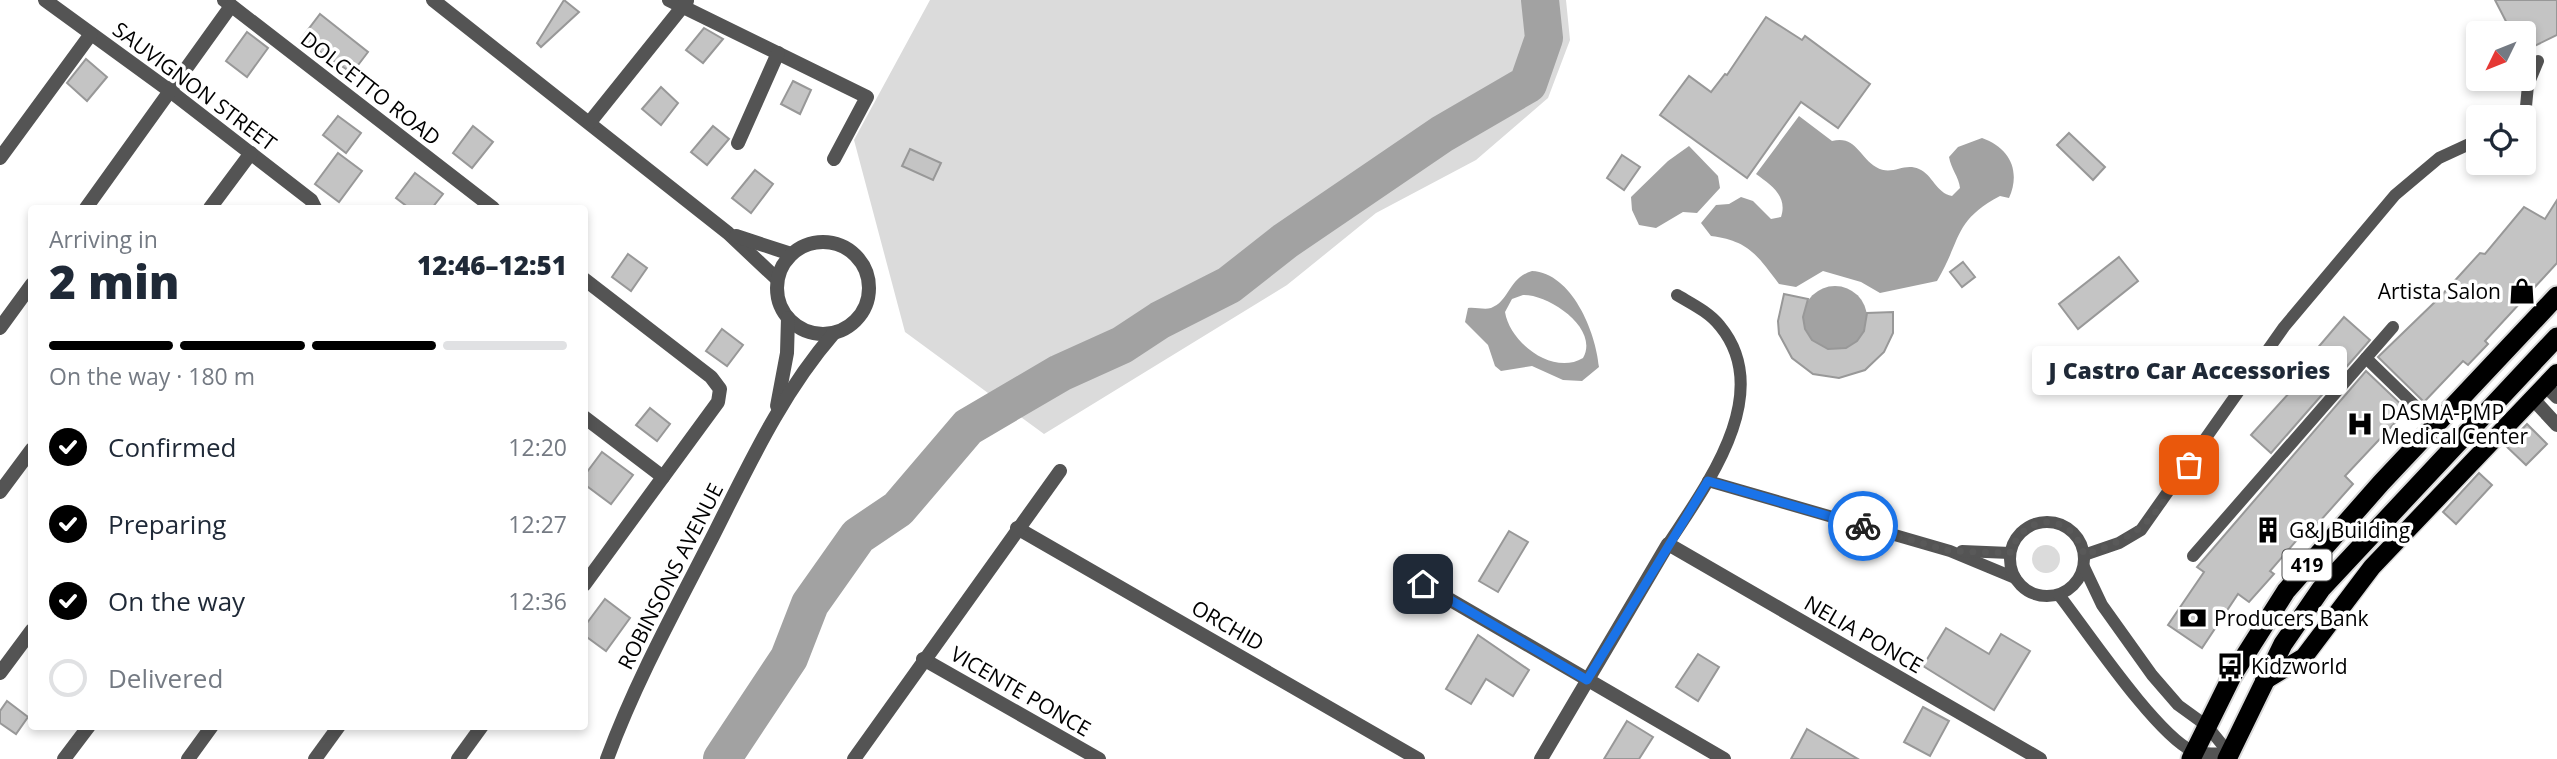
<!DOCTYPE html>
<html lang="en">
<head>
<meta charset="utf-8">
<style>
	:root { --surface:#fff; --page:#f2f2f3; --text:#1f2937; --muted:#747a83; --line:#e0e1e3; --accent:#000 }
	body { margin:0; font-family:"Open Sans",sans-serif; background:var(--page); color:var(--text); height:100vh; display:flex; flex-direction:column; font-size:26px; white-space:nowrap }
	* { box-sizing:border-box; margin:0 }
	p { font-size:23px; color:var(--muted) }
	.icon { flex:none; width:38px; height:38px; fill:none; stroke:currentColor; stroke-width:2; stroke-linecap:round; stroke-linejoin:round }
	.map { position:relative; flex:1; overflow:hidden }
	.drawer { position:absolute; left:28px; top:205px; width:560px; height:525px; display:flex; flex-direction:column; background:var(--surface); border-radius:7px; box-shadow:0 4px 10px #0003 }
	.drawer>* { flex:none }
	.needle { width:46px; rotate:227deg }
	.controls { position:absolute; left:2466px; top:21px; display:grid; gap:14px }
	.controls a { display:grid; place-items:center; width:70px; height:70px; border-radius:7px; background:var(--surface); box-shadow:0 4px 10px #0003; font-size:35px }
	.pin { position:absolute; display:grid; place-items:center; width:60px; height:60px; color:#fff; margin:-30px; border-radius:14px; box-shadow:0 4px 10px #0006 }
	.courier { position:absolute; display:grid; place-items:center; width:70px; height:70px; margin:-35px; border:5px solid #1a73e8; border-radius:50%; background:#fff; color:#222; box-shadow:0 2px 9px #0007 }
	.bubble { position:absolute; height:49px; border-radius:7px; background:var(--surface); box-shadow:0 4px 10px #0003; font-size:23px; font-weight:800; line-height:49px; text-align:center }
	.summary em { font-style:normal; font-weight:800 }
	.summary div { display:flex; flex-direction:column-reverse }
	.summary { display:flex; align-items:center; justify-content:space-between; height:119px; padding:0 21px }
	h1 { font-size:46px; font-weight:800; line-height:52px }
	.bar { display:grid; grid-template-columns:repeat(4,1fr); gap:10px 7px; align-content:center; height:84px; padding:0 21px }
	.bar i { height:9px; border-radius:5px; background:var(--line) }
	.bar .on { background:var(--accent) }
	.bar p { grid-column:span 4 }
	ol { padding:0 21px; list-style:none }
	li { display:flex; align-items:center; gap:21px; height:77px }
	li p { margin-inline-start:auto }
	li .icon { padding:7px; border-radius:50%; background:var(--accent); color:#fff; stroke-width:4 }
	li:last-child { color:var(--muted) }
	li i { width:38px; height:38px; border:4px solid var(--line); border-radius:50% }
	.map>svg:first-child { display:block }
	.green { fill:#dbdbdb }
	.water { fill:#a2a2a2; fill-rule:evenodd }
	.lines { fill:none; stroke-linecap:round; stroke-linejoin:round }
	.river { stroke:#a2a2a2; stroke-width:38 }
	.building { fill:#c4c4c4; stroke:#989898; stroke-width:2 }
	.primary-casing { stroke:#dbdbdb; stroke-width:21 }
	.trunk-casing { stroke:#dbdbdb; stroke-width:23 }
	.service { stroke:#545454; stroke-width:12 }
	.minor { stroke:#545454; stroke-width:14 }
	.tertiary { stroke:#545454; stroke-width:14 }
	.primary { stroke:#000; stroke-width:18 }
	.trunk { stroke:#000; stroke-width:19 }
	.done { stroke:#595959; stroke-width:7; stroke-dasharray:0 12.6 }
	.route { stroke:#1a73e8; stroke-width:9 }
	.labels { text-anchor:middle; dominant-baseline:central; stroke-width:7; stroke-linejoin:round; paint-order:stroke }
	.shield { fill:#fff; stroke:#4c4c4c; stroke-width:2 }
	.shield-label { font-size:19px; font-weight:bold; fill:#000 }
	.street-label { font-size:21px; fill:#000; stroke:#fff }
	.poi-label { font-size:21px; fill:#000; stroke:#fff; text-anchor:start }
</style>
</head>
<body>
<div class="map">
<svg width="2557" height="759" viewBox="0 0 2557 759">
	<rect width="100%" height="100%" fill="#fff"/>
	<g class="green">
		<polygon points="930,0 1566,0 1570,40 1548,98 1476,160 1376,213 1287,285 1044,434 905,332 854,140"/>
		<circle cx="2046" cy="559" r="14"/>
	</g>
	<g class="water">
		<path d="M1799 116 1832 141C1856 135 1859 157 1876 167 1892 177 1903 162 1919 169 1933 175 1936 193 1952 196L1960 188C1959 177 1951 169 1949 157L1958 147 1982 138C2010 148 2021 171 2009 198L2000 196C1953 221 1962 239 1937 281L1880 293 1861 282 1823 271 1796 287 1779 284C1757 255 1749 241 1711 236L1701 223 1716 205 1729 204 1741 197 1753 201 1771 219 1781 217C1788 196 1771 185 1756 174Z"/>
		<polygon points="1689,146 1718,176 1720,188 1697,213 1683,212 1656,228 1639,225 1632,210 1631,197 1668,161"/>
		<path d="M1532 271C1572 273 1596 332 1599 367L1582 381 1563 380 1532 366 1501 371 1495 366 1488 345 1465 322 1468 308C1476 307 1484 310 1491 308 1510 301 1508 278 1532 271ZM1523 295C1548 294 1600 328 1583 358 1553 376 1510 343 1505 312L1512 299Z"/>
		<circle cx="1835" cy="318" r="32"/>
	</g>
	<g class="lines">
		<polyline class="river" points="722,759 789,658 810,604 858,536 898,509 968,427 1060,373 1122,345 1160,320 1229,285 1285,241 1442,134 1528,84 1544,38 1540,0"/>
	</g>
	<g class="building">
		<polygon points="564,0 579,12 541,47 537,43"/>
		<polygon points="2495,0 2557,0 2557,35 2524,51 2524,33 2512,33"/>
		<polygon points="320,14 368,52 352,73 301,39"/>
		<polygon points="1766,17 1802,40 1805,36 1870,84 1838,128 1801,102 1747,178 1660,115 1689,76 1711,92 1725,74 1727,75"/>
		<polygon points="704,28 723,39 703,63 686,50"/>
		<polygon points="247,32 268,48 247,77 226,61"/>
		<polygon points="86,59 107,77 87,101 67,83"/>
		<polygon points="793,81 811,90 800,114 781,104"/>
		<polygon points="661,87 678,103 661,125 642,109"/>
		<polygon points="338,116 361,133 346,153 323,135"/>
		<polygon points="473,126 493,142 472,168 453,153"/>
		<polygon points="713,126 729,139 707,165 691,152"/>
		<polygon points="2069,133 2105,167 2093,180 2057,145"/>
		<polygon points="910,149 941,163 933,180 902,166"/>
		<polygon points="338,153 362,171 339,202 315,184"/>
		<polygon points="1622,155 1640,167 1624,190 1607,178"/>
		<polygon points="755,170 773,184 751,213 732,198"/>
		<polygon points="415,173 443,194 432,208 409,208 396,198"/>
		<polygon points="2557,200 2557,263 2485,341 2488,344 2468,365 2463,361 2424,402 2378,357 2439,298 2480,253 2485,254 2524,207 2545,219"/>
		<polygon points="628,254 647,268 631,291 612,277"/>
		<polygon points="2119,257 2138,281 2078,329 2059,304"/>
		<polygon points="1963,262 1975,277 1962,287 1950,272"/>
		<polygon points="1784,294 1808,299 1803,317 1805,329 1812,340 1828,349 1846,348 1857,341 1864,331 1867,313 1893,312 1893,333 1884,352 1865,370 1839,378 1813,374 1792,358 1779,334 1778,321"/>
		<polygon points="2344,317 2370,340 2271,453 2251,435 2310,370 2303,365"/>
		<polygon points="722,329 743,345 727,366 706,351"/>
		<polygon points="2366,371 2407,410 2345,476 2353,484 2313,529 2309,526 2270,571 2274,574 2249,602 2238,594 2202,648 2168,625 2204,572 2197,567"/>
		<polygon points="650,408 670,424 657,441 636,425"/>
		<polygon points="2527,424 2547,444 2526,465 2506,446"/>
		<polygon points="602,452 633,475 611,504 584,484 584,476"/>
		<polygon points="2479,473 2492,485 2456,524 2443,512"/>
		<polygon points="1509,531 1528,542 1498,592 1479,581"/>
		<polygon points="605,599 630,618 606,651 584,635 584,627"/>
		<polygon points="1946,628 1989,654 2001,634 2030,651 1994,710 1923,666"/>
		<polygon points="1478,635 1529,670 1513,696 1486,679 1471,704 1446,689"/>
		<polygon points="1698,654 1719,667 1698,701 1676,687"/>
		<polygon points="7,701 28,717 16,734 0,723 0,711"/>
		<polygon points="1923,707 1949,721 1930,756 1904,742"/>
		<polygon points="1627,721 1653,737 1639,759 1604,759"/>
		<polygon points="1807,729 1858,759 1791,759"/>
	</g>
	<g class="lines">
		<g class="primary-casing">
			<polyline id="primary" points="2264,681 2304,657 2372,567 2557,373"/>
		</g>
		<g class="trunk-casing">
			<g id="trunk">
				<polyline points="2191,759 2232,676 2286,591 2381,483 2557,296"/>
				<polyline points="2227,759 2283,644 2321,589 2557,337"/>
			</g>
		</g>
		<g class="service">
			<polyline points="2524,128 2528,85 2538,61"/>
			<polyline points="2366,358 2437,427"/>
			<polyline points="1708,481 1950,551 2015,578"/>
			<circle cx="2047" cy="559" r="37"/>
			<path d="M1668 544C1705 487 1776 394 1720 326 1709 312 1692 304 1677 295"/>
			<polyline points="1962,551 2010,553"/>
			<polyline points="2084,555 2119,543 2141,530 2284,327 2395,195 2439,158 2478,140"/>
			<polyline points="2193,556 2393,327"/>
			<polyline points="2084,567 2102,605 2152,675 2178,705 2207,726 2229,753"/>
			<path d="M2059 595C2087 631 2155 733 2192 751 2202 755 2218 753 2229 753"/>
		</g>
		<g class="minor">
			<polyline points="45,0 170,91 311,200 315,208"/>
			<polyline points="224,0 493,208"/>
			<polyline points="433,0 728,233 777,279"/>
			<polyline points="669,0 867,97 834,159"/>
			<polyline points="590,122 687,1"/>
			<polyline points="738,143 778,53"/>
			<polyline points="0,158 91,34"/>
			<polyline points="86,208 231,6"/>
			<polyline points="210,208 251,153"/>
			<polyline points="736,236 791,254"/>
			<circle cx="823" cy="288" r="46"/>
			<polyline points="584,279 711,377 720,389 718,402 584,585"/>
			<polyline points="0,328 32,284"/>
			<polyline points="777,406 787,353 788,318"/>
			<polyline points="584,417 663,477"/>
			<polyline points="0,492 32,449"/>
			<polyline points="1017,528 1418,759"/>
			<polyline points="1423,584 1724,759"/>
			<polyline points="923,659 1099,759"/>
			<polyline points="0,673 32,630"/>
			<polyline points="64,759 89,726"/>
			<polyline points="188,759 212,726"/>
			<polyline points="315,759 339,726"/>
			<polyline points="458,759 482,726"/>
			<path d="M607 759C635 683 675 610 712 538 748 467 781 394 834 333"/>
			<polyline points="854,759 1060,471"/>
			<polyline points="1541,759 1668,544 2040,759"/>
		</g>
		<g class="tertiary">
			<polyline points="2545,385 2557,397"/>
			<polyline points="2532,398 2557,425"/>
		</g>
		<use href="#primary" class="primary"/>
		<use href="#trunk" class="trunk"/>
	</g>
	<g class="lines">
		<path class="done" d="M1863 526 1950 551 2010 553C2024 511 2073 512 2084 555 2148 533 2152 518 2189 465"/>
		<polyline class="route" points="1423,584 1587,680 1708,481 1863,526"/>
	</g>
	<defs>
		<g id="shop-bare" transform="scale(2.1)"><path d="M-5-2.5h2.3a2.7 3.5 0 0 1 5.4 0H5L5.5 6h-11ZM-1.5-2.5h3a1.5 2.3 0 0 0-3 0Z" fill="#000" stroke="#fff" stroke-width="2.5" paint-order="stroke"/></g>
		<g id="hospital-bare" transform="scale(2.1)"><path d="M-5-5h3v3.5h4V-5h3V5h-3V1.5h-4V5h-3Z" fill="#000" stroke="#fff" stroke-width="2.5" paint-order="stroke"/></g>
		<g id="building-bare" transform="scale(2.1)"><path d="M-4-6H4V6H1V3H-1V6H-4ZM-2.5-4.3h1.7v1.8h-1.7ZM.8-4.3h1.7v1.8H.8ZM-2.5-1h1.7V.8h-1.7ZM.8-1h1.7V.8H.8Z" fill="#000" stroke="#fff" stroke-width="2.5" paint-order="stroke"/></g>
		<g id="bank-bare" transform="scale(2.1)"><path d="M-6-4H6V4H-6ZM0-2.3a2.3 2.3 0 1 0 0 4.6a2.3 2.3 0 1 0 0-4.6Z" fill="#000" stroke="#fff" stroke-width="2.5" paint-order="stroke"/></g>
		<g id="bus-bare" transform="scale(2.1)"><path d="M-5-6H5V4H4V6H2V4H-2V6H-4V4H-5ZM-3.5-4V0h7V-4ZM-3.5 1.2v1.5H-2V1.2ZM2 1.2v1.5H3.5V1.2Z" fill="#000" stroke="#fff" stroke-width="2.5" paint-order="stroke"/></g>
	</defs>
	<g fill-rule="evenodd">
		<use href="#shop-bare" x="2522" y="291"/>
		<use href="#hospital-bare" x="2360" y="424"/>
		<use href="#building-bare" x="2268" y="530"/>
		<use href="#bank-bare" x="2193" y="618"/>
		<use href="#bus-bare" x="2230" y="666"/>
	</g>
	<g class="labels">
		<rect class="shield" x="2282.5" y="549.5" width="49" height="31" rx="5"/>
		<g class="shield-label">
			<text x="2307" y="565">419</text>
		</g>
		<g class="street-label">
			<text transform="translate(195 86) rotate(37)">SAUVIGNON STREET</text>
			<text transform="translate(371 88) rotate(38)">DOLCETTO ROAD</text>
			<text transform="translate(670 576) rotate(-63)">ROBINSONS AVENUE</text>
			<text transform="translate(1228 625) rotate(30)">ORCHID</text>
			<text transform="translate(1864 634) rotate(30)">NELIA PONCE</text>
			<text transform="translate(1021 691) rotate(30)">VICENTE PONCE</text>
		</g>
		<g class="poi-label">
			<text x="2501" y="291" text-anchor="end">Artista Salon</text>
			<text x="2381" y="412">DASMA-PMP<tspan x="2381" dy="24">Medical Center</tspan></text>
			<text x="2289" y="530">G&amp;J Building</text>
			<text x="2214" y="618">Producers Bank</text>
			<text x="2251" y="666">Kidzworld</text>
		</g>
	</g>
</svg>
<div class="controls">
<a><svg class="needle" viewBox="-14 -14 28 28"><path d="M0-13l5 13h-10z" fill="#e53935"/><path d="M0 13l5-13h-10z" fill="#747a83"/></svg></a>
<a><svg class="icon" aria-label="locate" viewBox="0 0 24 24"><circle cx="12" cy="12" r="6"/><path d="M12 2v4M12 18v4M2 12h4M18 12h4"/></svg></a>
</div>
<div class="pin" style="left:2189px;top:465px;background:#ea580c"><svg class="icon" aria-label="bag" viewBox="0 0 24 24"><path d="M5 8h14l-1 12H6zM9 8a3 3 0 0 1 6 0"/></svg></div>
<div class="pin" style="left:1423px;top:584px;background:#1f2937"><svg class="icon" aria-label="home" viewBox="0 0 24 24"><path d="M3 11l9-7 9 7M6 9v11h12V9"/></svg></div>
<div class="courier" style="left:1863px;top:526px"><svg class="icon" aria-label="bike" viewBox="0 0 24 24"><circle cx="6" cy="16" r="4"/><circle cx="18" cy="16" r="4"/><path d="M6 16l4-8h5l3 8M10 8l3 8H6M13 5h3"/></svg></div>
<div class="bubble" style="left:2032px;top:346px;width:315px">J Castro Car Accessories</div>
<section class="drawer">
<div class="summary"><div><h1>2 min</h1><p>Arriving in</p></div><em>12:46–12:51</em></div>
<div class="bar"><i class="on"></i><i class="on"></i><i class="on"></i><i></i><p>On the way · 180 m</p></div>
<ol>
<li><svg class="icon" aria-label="check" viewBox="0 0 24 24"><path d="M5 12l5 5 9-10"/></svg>Confirmed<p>12:20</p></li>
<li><svg class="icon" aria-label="check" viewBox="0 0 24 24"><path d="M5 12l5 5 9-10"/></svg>Preparing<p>12:27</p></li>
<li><svg class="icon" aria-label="check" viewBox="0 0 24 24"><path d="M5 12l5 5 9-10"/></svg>On the way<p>12:36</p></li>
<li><i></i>Delivered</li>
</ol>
</section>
</div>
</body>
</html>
